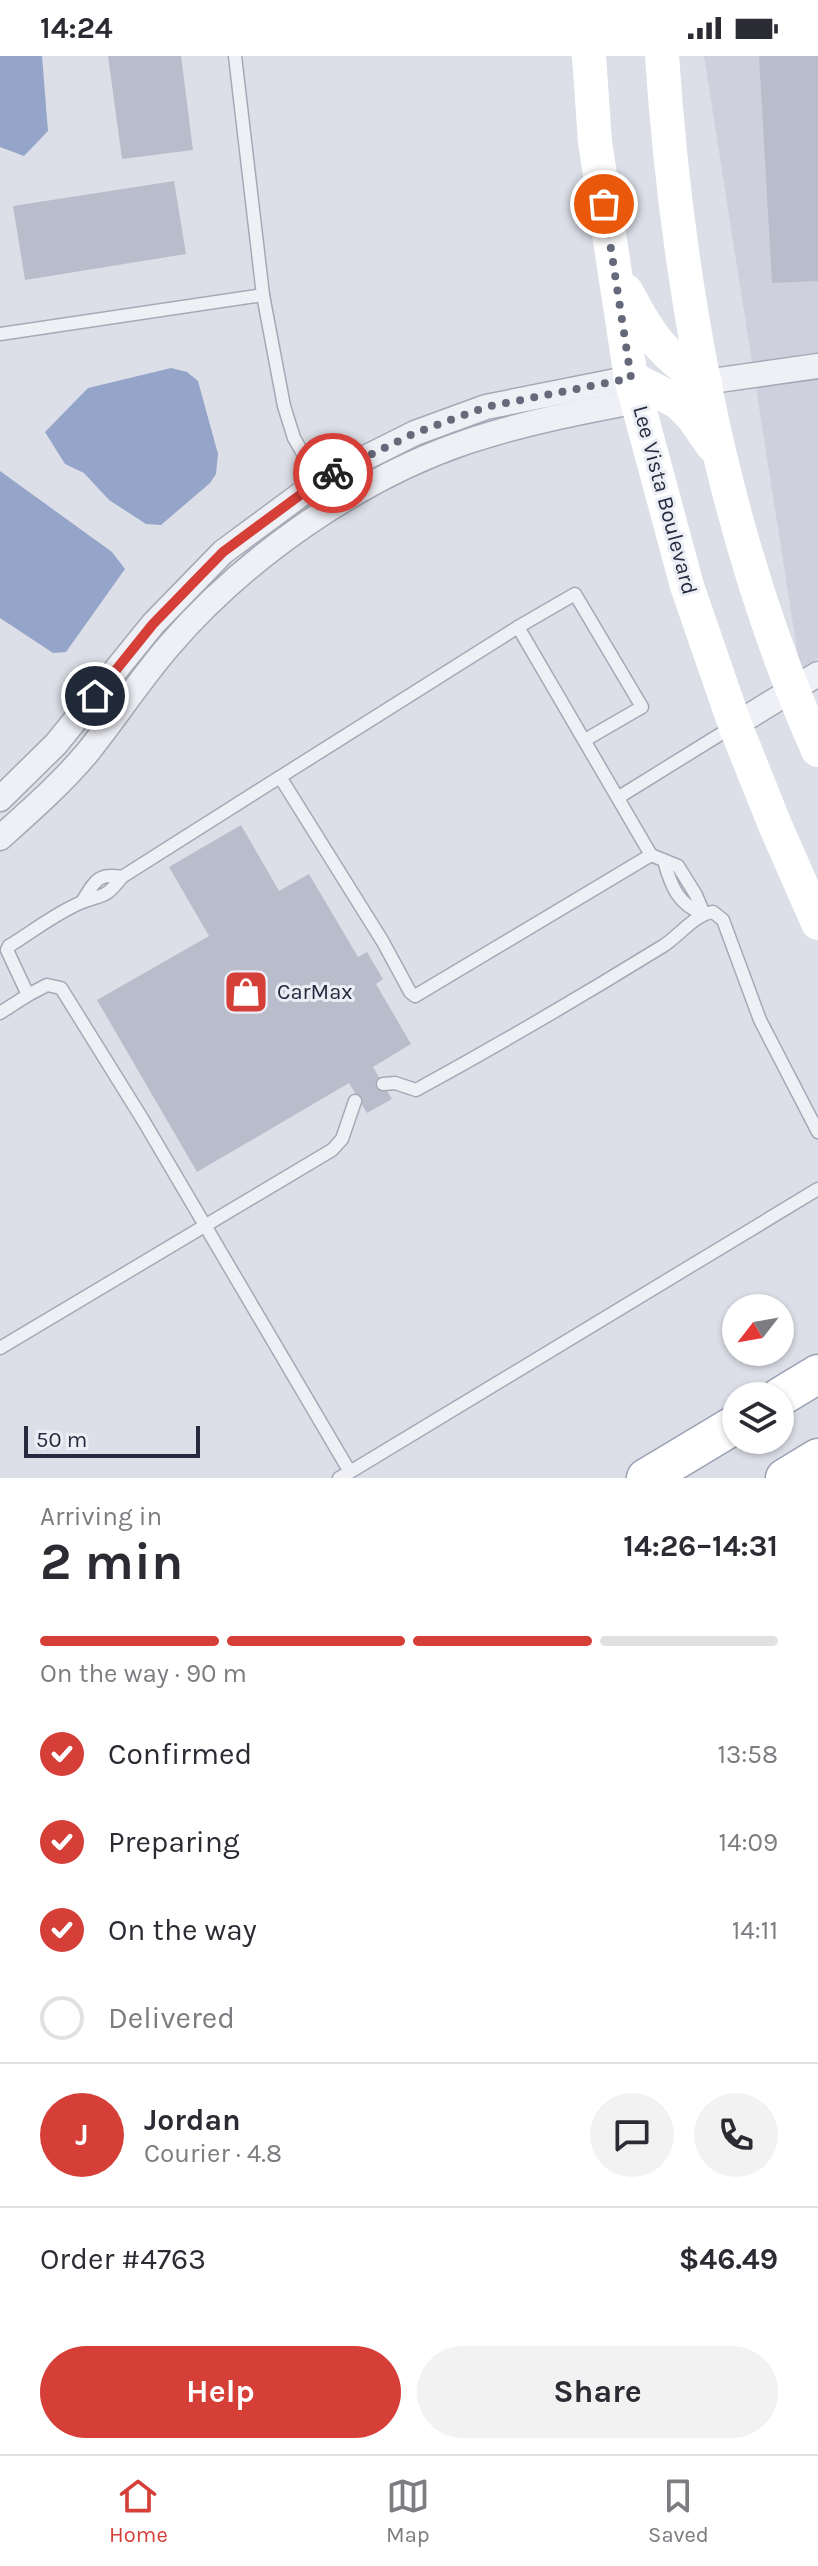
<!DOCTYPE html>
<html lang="en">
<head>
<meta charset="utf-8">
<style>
	:root { --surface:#fff; --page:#f2f2f3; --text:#2b2b33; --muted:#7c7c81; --line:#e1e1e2; --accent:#d63f38 }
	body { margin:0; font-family:Karla,sans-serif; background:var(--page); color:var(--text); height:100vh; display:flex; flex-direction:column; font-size:30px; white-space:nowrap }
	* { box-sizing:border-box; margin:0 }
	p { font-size:26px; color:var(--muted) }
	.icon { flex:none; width:44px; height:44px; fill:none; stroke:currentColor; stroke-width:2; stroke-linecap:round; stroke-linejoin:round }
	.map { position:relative; height:1422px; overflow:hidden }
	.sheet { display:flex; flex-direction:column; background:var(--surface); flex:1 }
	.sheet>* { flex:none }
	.needle { width:52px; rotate:239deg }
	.tools { position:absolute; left:722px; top:1238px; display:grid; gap:16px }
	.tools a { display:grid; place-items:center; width:72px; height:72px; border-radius:50%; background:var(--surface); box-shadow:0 2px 6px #0004; font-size:40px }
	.scale { position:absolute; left:24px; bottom:20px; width:176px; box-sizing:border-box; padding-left:8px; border:4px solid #252a3f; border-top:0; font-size:22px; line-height:28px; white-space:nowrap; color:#252a3f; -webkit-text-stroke:6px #eceef5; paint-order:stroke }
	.pin { position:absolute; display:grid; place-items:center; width:68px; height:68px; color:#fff; margin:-34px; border:4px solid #fff; border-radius:50%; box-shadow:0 2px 8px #0007 }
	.courier { position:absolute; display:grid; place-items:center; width:80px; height:80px; margin:-40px; border:6px solid #d63f38; border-radius:50%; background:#fff; color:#222; box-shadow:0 2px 10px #0007 }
	.head em { font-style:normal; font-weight:700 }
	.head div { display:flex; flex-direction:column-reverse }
	.head { display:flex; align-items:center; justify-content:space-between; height:136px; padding:0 40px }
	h1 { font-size:52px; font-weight:700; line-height:60px }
	.bar { display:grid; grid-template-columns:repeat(4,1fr); gap:12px 8px; align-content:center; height:96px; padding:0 40px }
	.bar i { height:10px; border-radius:6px; background:var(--line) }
	.bar .selected { background:var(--accent) }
	.bar p { grid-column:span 4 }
	.line { display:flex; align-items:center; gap:20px; padding:0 40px; border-top:2px solid var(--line) }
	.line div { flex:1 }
	.round { display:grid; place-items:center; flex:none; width:84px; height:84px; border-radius:42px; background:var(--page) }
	ol { padding:0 40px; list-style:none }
	li { display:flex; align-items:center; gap:24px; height:88px }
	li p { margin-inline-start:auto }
	li .icon { padding:8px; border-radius:50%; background:var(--accent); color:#fff; stroke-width:4 }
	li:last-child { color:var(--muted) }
	li i { width:44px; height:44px; border:4px solid var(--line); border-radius:50% }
	.button { display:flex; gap:16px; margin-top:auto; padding:16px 40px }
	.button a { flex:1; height:92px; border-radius:48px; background:var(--accent); color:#fff; font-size:32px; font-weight:700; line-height:92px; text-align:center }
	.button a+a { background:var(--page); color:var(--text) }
	.status { display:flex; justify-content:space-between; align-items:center; height:56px; padding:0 40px; background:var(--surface); direction:ltr }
	.status svg { height:22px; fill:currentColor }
	.dock { display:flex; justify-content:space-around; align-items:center; height:112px; border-top:2px solid var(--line); background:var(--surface); font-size:22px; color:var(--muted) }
	.dock a { display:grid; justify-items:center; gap:4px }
	.dock .selected { color:var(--accent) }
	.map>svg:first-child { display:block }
	.built { fill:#ced1dd }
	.water { fill:#95a5ca }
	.building { fill:#b9bdcb }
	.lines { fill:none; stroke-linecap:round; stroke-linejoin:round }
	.lane-casing { stroke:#a6a9b5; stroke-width:15 }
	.street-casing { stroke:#a6a9b5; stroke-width:27 }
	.primary-casing { stroke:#9ba0b4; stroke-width:41 }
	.lane { stroke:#eff0f6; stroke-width:12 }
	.street { stroke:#eff0f6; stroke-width:24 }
	.secondary { stroke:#fff; stroke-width:34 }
	.primary { stroke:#fff; stroke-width:38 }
	.done { stroke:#65697a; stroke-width:8; stroke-dasharray:0 14.4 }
	.route { stroke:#d63f38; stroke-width:10 }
	.labels { text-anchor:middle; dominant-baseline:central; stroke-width:6; stroke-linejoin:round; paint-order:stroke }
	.street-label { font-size:22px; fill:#252a3f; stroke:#eceef5 }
	.poi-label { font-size:22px; fill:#252a3f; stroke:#eceef5; text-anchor:start }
</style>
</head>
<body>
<div class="status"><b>14:24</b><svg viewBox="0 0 49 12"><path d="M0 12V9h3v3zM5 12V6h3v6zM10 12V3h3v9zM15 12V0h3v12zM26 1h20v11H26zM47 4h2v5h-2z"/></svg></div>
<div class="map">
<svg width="818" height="1422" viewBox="0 0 818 1422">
	<rect width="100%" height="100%" fill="#dddfe8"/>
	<polygon class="built" points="704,0 818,0 818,602 800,613"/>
	<g class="water">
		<polygon points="0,0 42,0 48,75 24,100 0,91"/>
		<polygon points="171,312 187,316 198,325 218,398 216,418 210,427 161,469 146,468 109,444 84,417 65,408 45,376 88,332"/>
		<polygon points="0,415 112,496 125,513 66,596 53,597 0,562"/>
	</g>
	<g class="building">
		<polygon points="108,0 181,0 193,94 122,103"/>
		<polygon points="759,0 818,0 818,225 772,227"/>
		<polygon points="174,125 186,198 25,224 13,150"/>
		<polygon points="241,769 279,835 309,818 358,901 367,896 383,923 376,928 411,988 373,1011 392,1043 367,1057 349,1027 197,1116 97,944 209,880 169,811"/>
	</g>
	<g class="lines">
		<g class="lane-casing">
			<g id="lane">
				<polyline points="235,0 263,239 284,350 294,382 319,425"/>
				<polyline points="0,278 263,239"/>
				<polygon points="518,571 651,799 415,940 410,936 383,886 280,721"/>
				<polyline points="518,571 575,538 642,651 585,684"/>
				<polyline points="619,741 732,671"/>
				<path d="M651 799 678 810 696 839 704 858C678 849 671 830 664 805"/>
				<polyline points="122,821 280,721"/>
				<polyline points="28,939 47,929 61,932 143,1064 350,1416 339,1422"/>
				<path d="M0 957 28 939 7 894 9 890C32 876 56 857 80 847 104 837 104 844 122 821 97 816 94 827 82 846"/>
				<path d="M383 1028 395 1027 416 1034C500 988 582 940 663 890 679 880 695 858 713 856L723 864 760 964 818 1076"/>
				<polyline points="0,1292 332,1094 342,1083 355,1045"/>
				<polyline points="350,1416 818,1133"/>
			</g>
		</g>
		<g class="street-casing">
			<g id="street">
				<polyline points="705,326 818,310"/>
				<polyline points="735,669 818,618"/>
				<polyline points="0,743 56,688 153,568 223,496 319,425 415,377 486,351 631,322"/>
				<path d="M0 782C30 755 61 728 87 697 115 662 139 625 168 591 243 503 357 423 466 386 522 367 580 356 638 345"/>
			</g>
		</g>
		<g class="primary-casing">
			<g id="primary">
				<polyline points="780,1341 818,1318"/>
				<polyline points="646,1422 736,1368"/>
				<polyline points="785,1422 818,1402"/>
			</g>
		</g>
		<use href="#lane" class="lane"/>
		<use href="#street" class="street"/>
		<g class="secondary">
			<polyline points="589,0 595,86 631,322 687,530 735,669 775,769 818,867"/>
			<path d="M662 0C678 236 721 477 818 694"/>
			<path d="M626 235C649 279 662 299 705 326"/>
			<polyline points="631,322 678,346 692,360 713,390"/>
		</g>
		<use href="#primary" class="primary"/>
	</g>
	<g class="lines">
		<polyline class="done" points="333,417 415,377 486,351 631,322 604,148"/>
		<polyline class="route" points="95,640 153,568 223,496 319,425 333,417"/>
	</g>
	<defs>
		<g id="shop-square" transform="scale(2.3)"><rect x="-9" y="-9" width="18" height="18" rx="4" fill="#d63f38" stroke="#eceef5"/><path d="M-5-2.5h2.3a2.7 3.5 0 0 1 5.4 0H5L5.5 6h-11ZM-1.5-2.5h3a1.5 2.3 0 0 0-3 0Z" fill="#fff"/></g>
	</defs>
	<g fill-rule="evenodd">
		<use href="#shop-square" x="246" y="936"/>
	</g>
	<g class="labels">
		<g class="street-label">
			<text transform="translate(665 444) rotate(75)">Lee Vista Boulevard</text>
		</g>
		<g class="poi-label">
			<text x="277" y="936">CarMax</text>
		</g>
	</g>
</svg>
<div class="tools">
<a><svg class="needle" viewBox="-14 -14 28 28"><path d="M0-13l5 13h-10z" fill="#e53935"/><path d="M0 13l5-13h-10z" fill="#7c7c81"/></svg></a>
<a><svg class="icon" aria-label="layers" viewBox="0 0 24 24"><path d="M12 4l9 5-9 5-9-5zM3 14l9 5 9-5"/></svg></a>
</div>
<div class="scale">50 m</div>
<div class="pin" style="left:604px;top:148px;background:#ea580c"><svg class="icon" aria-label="bag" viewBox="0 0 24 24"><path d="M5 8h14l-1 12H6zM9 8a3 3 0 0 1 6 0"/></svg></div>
<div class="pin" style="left:95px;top:640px;background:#1f2937"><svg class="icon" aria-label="home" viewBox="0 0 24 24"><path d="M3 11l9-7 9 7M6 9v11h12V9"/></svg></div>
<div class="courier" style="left:333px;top:417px"><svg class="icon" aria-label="bike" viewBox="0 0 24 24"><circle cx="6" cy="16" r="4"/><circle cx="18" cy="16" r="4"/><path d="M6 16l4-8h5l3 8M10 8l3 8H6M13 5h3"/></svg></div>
</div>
<section class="sheet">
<div class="head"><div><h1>2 min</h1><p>Arriving in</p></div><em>14:26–14:31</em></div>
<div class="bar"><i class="selected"></i><i class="selected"></i><i class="selected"></i><i></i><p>On the way · 90 m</p></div>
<ol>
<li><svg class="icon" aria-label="check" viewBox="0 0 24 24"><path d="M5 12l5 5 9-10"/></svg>Confirmed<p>13:58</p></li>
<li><svg class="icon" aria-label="check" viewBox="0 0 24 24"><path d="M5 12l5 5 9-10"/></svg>Preparing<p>14:09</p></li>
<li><svg class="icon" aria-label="check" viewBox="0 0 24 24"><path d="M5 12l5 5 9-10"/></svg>On the way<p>14:11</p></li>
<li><i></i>Delivered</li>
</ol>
<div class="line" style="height:144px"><b class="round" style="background:var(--accent);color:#fff">J</b><div><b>Jordan</b><p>Courier · 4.8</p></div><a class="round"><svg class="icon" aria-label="chat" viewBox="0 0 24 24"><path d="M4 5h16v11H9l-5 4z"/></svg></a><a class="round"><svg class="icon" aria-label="phone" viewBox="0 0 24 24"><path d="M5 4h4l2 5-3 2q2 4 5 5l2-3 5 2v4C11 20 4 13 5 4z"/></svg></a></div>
<div class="line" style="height:104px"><div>Order #4763</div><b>$46.49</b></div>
<div class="button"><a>Help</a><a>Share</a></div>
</section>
<nav class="dock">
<a class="selected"><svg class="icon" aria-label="home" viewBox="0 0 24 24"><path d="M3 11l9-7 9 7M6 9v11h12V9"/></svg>Home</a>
<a><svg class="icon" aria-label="map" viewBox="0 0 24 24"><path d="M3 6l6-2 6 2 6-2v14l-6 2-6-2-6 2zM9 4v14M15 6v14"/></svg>Map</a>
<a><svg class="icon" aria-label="saved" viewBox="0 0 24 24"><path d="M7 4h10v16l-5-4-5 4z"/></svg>Saved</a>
</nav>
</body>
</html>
